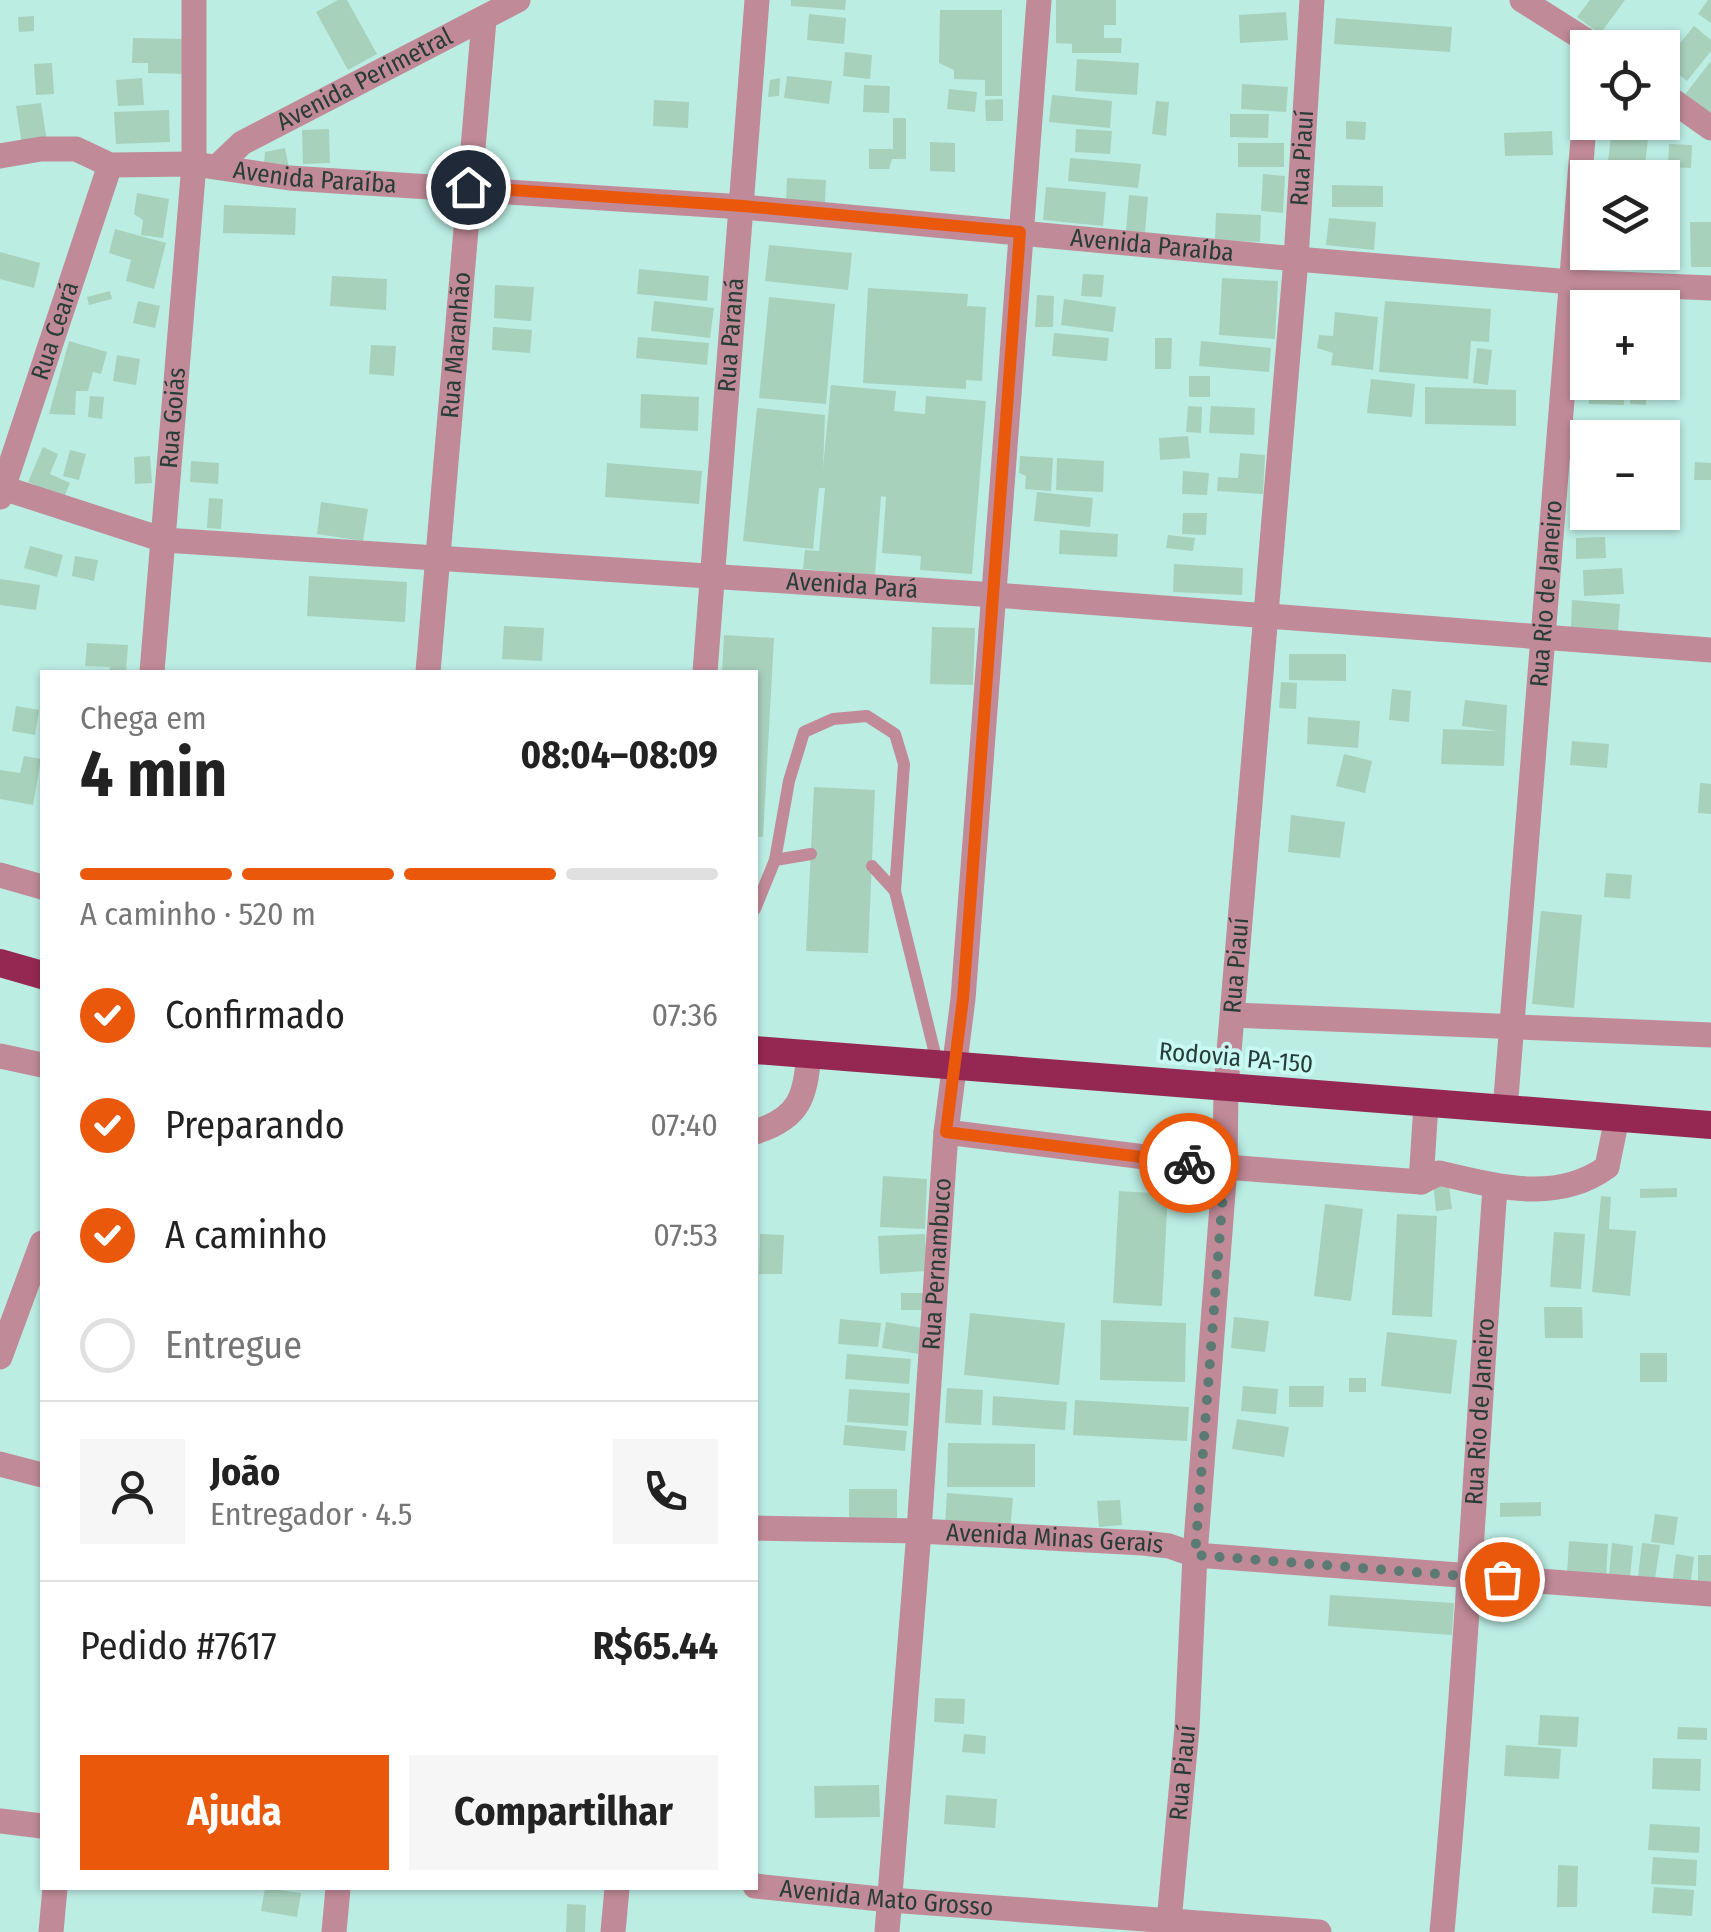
<!DOCTYPE html>
<html lang="pt">
<head>
<meta charset="utf-8">
<style>
	:root { --surface:#fff; --page:#f6f6f6; --text:#222; --muted:#767676; --line:#e0e0e0; --accent:#ea580c }
	body { margin:0; font-family:"Fira Sans Condensed",sans-serif; background:var(--page); color:var(--text); height:100vh; display:flex; flex-direction:column; font-size:38px; white-space:nowrap }
	* { box-sizing:border-box; margin:0 }
	p { font-size:32px; color:var(--muted) }
	.icon { flex:none; width:55px; height:55px; fill:none; stroke:currentColor; stroke-width:2; stroke-linecap:round; stroke-linejoin:round }
	.map { position:relative; flex:1; overflow:hidden }
	.details { position:absolute; left:40px; top:670px; width:718px; height:1220px; display:flex; flex-direction:column; background:var(--surface); border-radius:0px; box-shadow:0 2px 8px #0004 }
	.details>* { flex:none }
	.controls { position:absolute; left:1570px; top:30px; display:grid; gap:20px }
	.controls a { display:grid; place-items:center; width:110px; height:110px; border-radius:0px; background:var(--surface); box-shadow:0 2px 8px #0004; font-size:50px }
	.pin { position:absolute; display:grid; place-items:center; width:85px; height:85px; color:#fff; margin:-42px; border:5px solid #fff; border-radius:50%; box-shadow:0 2px 10px #0007 }
	.courier { position:absolute; display:grid; place-items:center; width:100px; height:100px; margin:-50px; border:8px solid #ea580c; border-radius:50%; background:#fff; color:#222; box-shadow:0 2px 12px #0007 }
	.overview em { font-style:normal; font-weight:700 }
	.overview div { display:flex; flex-direction:column-reverse }
	.overview { display:flex; align-items:center; justify-content:space-between; height:170px; padding:0 40px }
	h1 { font-size:65px; font-weight:700; line-height:75px }
	.bar { display:grid; grid-template-columns:repeat(4,1fr); gap:15px 10px; align-content:center; height:120px; padding:0 40px }
	.bar i { height:12px; border-radius:8px; background:var(--line) }
	.bar .active { background:var(--accent) }
	.bar p { grid-column:span 4 }
	.line { display:flex; align-items:center; gap:25px; padding:0 40px; border-top:2px solid var(--line) }
	.line div { flex:1 }
	.round { display:grid; place-items:center; flex:none; width:105px; height:105px; border-radius:0px; background:var(--page) }
	ol { padding:0 40px; list-style:none }
	li { display:flex; align-items:center; gap:30px; height:110px }
	li p { margin-inline-start:auto }
	li .icon { padding:10px; border-radius:50%; background:var(--accent); color:#fff; stroke-width:4 }
	li:last-child { color:var(--muted) }
	li i { width:55px; height:55px; border:5px solid var(--line); border-radius:50% }
	.cta { display:flex; gap:20px; margin-top:auto; padding:20px 40px }
	.cta a { flex:1; height:115px; border-radius:0px; background:var(--accent); color:#fff; font-size:40px; font-weight:700; line-height:115px; text-align:center }
	.cta a+a { background:var(--page); color:var(--text) }
	.map>svg:first-child { display:block }
	.building { fill:#a8d1bc }
	.lines { fill:none; stroke-linecap:round; stroke-linejoin:round }
	.service { stroke:#c18a98; stroke-width:12 }
	.minor { stroke:#c18a98; stroke-width:25 }
	.tertiary { stroke:#c18a98; stroke-width:25 }
	.trunk { stroke:#952852; stroke-width:28 }
	.done { stroke:#5b7a74; stroke-width:10; stroke-dasharray:0 18 }
	.route { stroke:#ea580c; stroke-width:12 }
	.labels { text-anchor:middle; dominant-baseline:central; stroke-width:8; stroke-linejoin:round; paint-order:stroke }
	.street-label { font-size:25px; fill:#283c38; stroke:#c8faf1 }
</style>
</head>
<body>
<div class="map">
<svg width="1711" height="1932" viewBox="0 0 1711 1932">
	<rect width="100%" height="100%" fill="#bbede3"/>
	<g class="building">
		<polygon points="338,0 347,0 377,54 348,70 316,12"/>
		<polygon points="791,0 846,0 845,10 791,6"/>
		<polygon points="1056,0 1116,0 1116,25 1104,25 1104,38 1122,38 1121,53 1072,53 1072,44 1056,43"/>
		<polygon points="1590,0 1625,0 1600,34 1577,17"/>
		<polygon points="1708,0 1711,0 1711,23 1698,14"/>
		<polygon points="940,10 1002,10 1002,96 985,96 985,80 954,79 954,70 939,63"/>
		<polygon points="1286,12 1288,40 1240,43 1239,15"/>
		<polygon points="809,14 846,18 844,44 807,40"/>
		<polygon points="34,16 34,31 19,32 18,17"/>
		<polygon points="1336,18 1452,27 1450,52 1334,44"/>
		<polygon points="1694,26 1711,40 1711,51 1687,81 1664,63"/>
		<polygon points="133,38 187,39 187,74 148,73 148,63 132,63"/>
		<polygon points="845,52 872,55 870,79 843,76"/>
		<polygon points="1077,59 1139,63 1137,95 1075,91"/>
		<polygon points="1711,61 1711,119 1683,97"/>
		<polygon points="52,63 54,94 36,95 34,64"/>
		<polygon points="787,76 832,81 829,104 784,98"/>
		<polygon points="142,78 144,105 118,106 116,80"/>
		<polygon points="780,78 779,96 768,97 770,80"/>
		<polygon points="1242,84 1288,87 1286,112 1241,109"/>
		<polygon points="864,85 890,86 889,113 863,112"/>
		<polygon points="949,89 977,92 975,112 947,109"/>
		<polygon points="1052,95 1112,101 1110,128 1049,122"/>
		<polygon points="1003,99 1003,121 986,121 985,100"/>
		<polygon points="654,100 689,102 688,128 653,126"/>
		<polygon points="1156,101 1169,102 1166,136 1152,134"/>
		<polygon points="41,103 47,141 22,145 16,106"/>
		<polygon points="169,110 170,142 116,144 114,112"/>
		<polygon points="1230,114 1269,114 1268,138 1230,137"/>
		<polygon points="893,118 906,118 906,159 892,159 889,169 869,169 869,149 893,149"/>
		<polygon points="1346,121 1366,122 1365,140 1346,139"/>
		<polygon points="1601,122 1650,122 1644,173 1607,169 1612,129"/>
		<polygon points="329,129 330,163 303,164 302,130"/>
		<polygon points="1076,129 1112,131 1110,154 1075,152"/>
		<polygon points="1552,131 1553,155 1505,156 1504,133"/>
		<polygon points="930,142 955,143 955,172 930,171"/>
		<rect x="1238" y="143" width="46" height="24"/>
		<polygon points="1669,144 1692,145 1691,168 1668,167"/>
		<polygon points="285,148 289,168 264,164 265,152"/>
		<polygon points="1070,158 1141,164 1138,188 1068,181"/>
		<polygon points="1263,174 1285,176 1283,213 1261,211"/>
		<polygon points="787,178 826,180 825,203 786,202"/>
		<polygon points="1332,185 1383,186 1383,207 1332,207"/>
		<polygon points="1046,187 1106,192 1103,226 1043,220"/>
		<polygon points="137,193 169,199 163,238 141,235 143,220 134,214"/>
		<polygon points="1129,195 1148,197 1145,232 1126,231"/>
		<polygon points="224,205 296,208 295,235 223,233"/>
		<polygon points="1216,213 1261,215 1260,242 1215,240"/>
		<polygon points="1329,218 1376,222 1374,250 1326,245"/>
		<polygon points="1690,222 1711,222 1711,267 1691,267"/>
		<polygon points="115,229 166,243 154,289 126,281 131,260 109,253"/>
		<polygon points="769,245 852,253 848,290 765,281"/>
		<polygon points="0,252 40,263 34,288 0,279"/>
		<polygon points="1602,252 1647,252 1645,266 1601,262"/>
		<polygon points="639,269 709,276 707,301 637,294"/>
		<polygon points="1083,274 1104,275 1102,297 1081,296"/>
		<polygon points="332,276 387,279 386,310 330,306"/>
		<polygon points="1222,278 1278,281 1275,339 1219,335"/>
		<polygon points="495,285 534,287 531,321 494,318"/>
		<polygon points="868,288 968,294 967,306 986,307 982,381 966,380 966,389 863,383"/>
		<polygon points="110,291 112,299 89,305 87,297"/>
		<polygon points="1037,295 1054,296 1053,327 1035,327"/>
		<polygon points="769,297 835,304 826,404 759,398"/>
		<polygon points="1064,299 1116,307 1113,332 1061,325"/>
		<polygon points="138,301 160,306 155,328 133,323"/>
		<polygon points="654,301 714,308 710,338 651,331"/>
		<polygon points="1385,301 1491,309 1489,342 1471,341 1468,379 1379,372"/>
		<polygon points="1335,312 1378,317 1373,370 1331,365 1333,353 1317,348 1319,335 1333,336"/>
		<polygon points="493,327 532,330 530,353 492,350"/>
		<polygon points="1054,333 1109,338 1107,361 1052,356"/>
		<polygon points="638,337 709,343 707,365 636,358"/>
		<polygon points="1155,338 1172,338 1171,369 1155,369"/>
		<polygon points="69,341 107,352 101,374 93,372 88,391 76,391 75,415 49,414"/>
		<polygon points="1201,341 1271,348 1269,372 1199,366"/>
		<polygon points="371,345 396,346 394,376 369,374"/>
		<polygon points="1477,348 1492,350 1488,385 1473,383"/>
		<polygon points="117,355 140,359 136,385 113,381"/>
		<rect x="1189" y="376" width="21" height="21"/>
		<polygon points="1371,379 1415,384 1412,417 1367,413"/>
		<polygon points="1589,382 1624,382 1624,405 1589,404"/>
		<polygon points="1630,382 1647,382 1646,405 1630,404"/>
		<polygon points="831,385 896,391 894,411 925,414 926,396 986,401 972,574 920,570 921,556 882,553 886,497 881,496 875,575 803,569 805,550 819,551 825,488 819,488 813,549 743,541 757,408 825,415 823,468"/>
		<polygon points="1425,387 1516,390 1516,426 1425,424"/>
		<polygon points="641,394 699,397 698,431 640,428"/>
		<polygon points="90,396 104,397 102,419 88,417"/>
		<polygon points="1188,406 1202,407 1201,433 1186,432"/>
		<polygon points="1211,406 1255,408 1254,435 1209,433"/>
		<polygon points="1188,436 1190,458 1160,460 1159,438"/>
		<polygon points="43,447 58,454 50,474 70,483 64,497 28,482"/>
		<polygon points="70,450 86,454 79,480 63,476"/>
		<polygon points="1240,453 1265,455 1263,494 1217,491 1218,477 1238,478"/>
		<polygon points="150,456 152,483 135,484 134,457"/>
		<polygon points="1020,456 1053,458 1051,491 1025,489 1026,476 1019,473"/>
		<polygon points="1057,458 1104,461 1103,492 1056,490"/>
		<polygon points="191,461 219,463 218,484 190,482"/>
		<polygon points="1695,462 1711,463 1711,480 1694,480"/>
		<polygon points="607,463 702,471 699,504 605,497"/>
		<polygon points="1183,471 1209,473 1207,495 1182,494"/>
		<polygon points="1037,492 1093,498 1090,527 1034,521"/>
		<polygon points="209,498 223,499 221,529 207,528"/>
		<polygon points="321,502 368,509 363,541 317,534"/>
		<polygon points="1183,513 1207,513 1206,535 1182,534"/>
		<polygon points="1060,530 1118,534 1117,557 1059,554"/>
		<polygon points="1168,535 1195,538 1193,551 1166,548"/>
		<polygon points="1605,537 1606,558 1576,559 1576,538"/>
		<polygon points="30,546 63,555 57,577 24,568"/>
		<polygon points="75,556 98,560 94,581 72,576"/>
		<polygon points="1174,564 1243,568 1242,595 1173,592"/>
		<polygon points="1622,568 1624,594 1584,596 1583,570"/>
		<polygon points="309,576 407,582 405,622 307,616"/>
		<polygon points="0,579 40,585 36,610 0,605"/>
		<polygon points="1572,600 1620,604 1618,631 1571,627"/>
		<polygon points="504,626 544,628 542,661 502,659"/>
		<polygon points="932,627 975,628 973,685 930,684"/>
		<polygon points="724,635 774,638 763,837 755,837 755,672 722,672"/>
		<polygon points="87,643 128,645 126,672 109,672 110,667 85,666"/>
		<polygon points="1289,654 1346,654 1346,681 1289,680"/>
		<polygon points="1281,682 1297,683 1296,709 1279,708"/>
		<polygon points="1392,689 1411,691 1409,722 1389,720"/>
		<polygon points="1465,700 1507,705 1504,766 1441,764 1443,729 1498,731 1462,726"/>
		<polygon points="16,706 39,710 35,735 12,731"/>
		<polygon points="1308,717 1360,721 1358,748 1307,744"/>
		<polygon points="1572,741 1609,744 1607,768 1570,765"/>
		<polygon points="1344,754 1372,761 1365,793 1336,786"/>
		<polygon points="24,756 41,759 33,805 0,799 0,770 20,773"/>
		<polygon points="1700,783 1711,784 1711,814 1698,813"/>
		<polygon points="814,787 875,790 868,953 806,951"/>
		<polygon points="1291,815 1345,822 1340,858 1288,852"/>
		<polygon points="1606,873 1632,875 1630,899 1604,897"/>
		<polygon points="1541,911 1582,915 1574,1008 1532,1004"/>
		<polygon points="883,1176 927,1179 925,1229 880,1227"/>
		<polygon points="1448,1178 1452,1209 1436,1211 1433,1180"/>
		<polygon points="1677,1188 1677,1197 1640,1198 1640,1189"/>
		<polygon points="1119,1191 1168,1194 1162,1306 1113,1303"/>
		<polygon points="1601,1196 1611,1197 1609,1229 1636,1231 1630,1296 1592,1292"/>
		<polygon points="1325,1204 1363,1209 1351,1301 1314,1296"/>
		<polygon points="1397,1214 1437,1216 1432,1317 1392,1315"/>
		<polygon points="1554,1232 1585,1234 1581,1289 1550,1287"/>
		<polygon points="760,1234 784,1235 782,1274 759,1274"/>
		<polygon points="925,1234 927,1271 880,1274 878,1236"/>
		<rect x="901" y="1293" width="22" height="17"/>
		<polygon points="1544,1307 1582,1307 1583,1338 1545,1338"/>
		<polygon points="970,1313 1065,1323 1059,1385 964,1375"/>
		<polygon points="1234,1317 1269,1321 1265,1352 1231,1348"/>
		<polygon points="840,1319 881,1323 878,1347 838,1344"/>
		<polygon points="1101,1320 1186,1323 1185,1382 1100,1380"/>
		<polygon points="886,1322 923,1328 919,1354 882,1348"/>
		<polygon points="1387,1332 1457,1340 1451,1394 1381,1386"/>
		<rect x="1640" y="1353" width="27" height="29"/>
		<polygon points="847,1354 911,1359 909,1384 845,1379"/>
		<rect x="1349" y="1378" width="17" height="14"/>
		<polygon points="1243,1386 1278,1389 1276,1414 1241,1411"/>
		<polygon points="1289,1386 1324,1386 1323,1407 1289,1407"/>
		<polygon points="947,1388 983,1390 981,1425 945,1423"/>
		<polygon points="849,1389 910,1393 908,1426 847,1422"/>
		<polygon points="993,1396 1067,1402 1065,1430 992,1425"/>
		<polygon points="1075,1400 1189,1407 1187,1441 1073,1435"/>
		<polygon points="1237,1419 1289,1427 1284,1457 1232,1449"/>
		<polygon points="845,1425 907,1431 905,1451 843,1445"/>
		<polygon points="948,1443 1035,1444 1035,1487 947,1487"/>
		<rect x="849" y="1489" width="48" height="29"/>
		<polygon points="947,1493 1013,1498 1010,1531 945,1526"/>
		<polygon points="1120,1500 1122,1525 1099,1527 1097,1501"/>
		<polygon points="1541,1502 1541,1516 1500,1517 1500,1503"/>
		<polygon points="1655,1514 1678,1517 1674,1545 1651,1542"/>
		<polygon points="1569,1541 1608,1544 1606,1577 1567,1574"/>
		<polygon points="1612,1543 1633,1546 1630,1578 1609,1576"/>
		<polygon points="1642,1543 1660,1545 1655,1579 1638,1577"/>
		<polygon points="1676,1554 1694,1557 1690,1587 1672,1585"/>
		<polygon points="1698,1555 1711,1555 1711,1582 1698,1581"/>
		<polygon points="1330,1595 1454,1603 1452,1635 1328,1626"/>
		<polygon points="935,1698 965,1699 964,1724 934,1722"/>
		<polygon points="1540,1715 1579,1717 1577,1747 1538,1745"/>
		<polygon points="1678,1727 1707,1728 1707,1740 1677,1739"/>
		<polygon points="964,1734 986,1736 985,1754 962,1752"/>
		<polygon points="1506,1745 1561,1749 1559,1779 1504,1776"/>
		<polygon points="1653,1758 1701,1759 1700,1791 1652,1789"/>
		<polygon points="879,1785 880,1817 815,1818 814,1786"/>
		<polygon points="946,1795 997,1799 995,1828 944,1824"/>
		<polygon points="1650,1824 1700,1827 1699,1853 1648,1850"/>
		<polygon points="1653,1857 1697,1860 1696,1886 1651,1884"/>
		<polygon points="1558,1865 1578,1866 1577,1907 1557,1907"/>
		<polygon points="1654,1887 1694,1890 1692,1916 1652,1913"/>
		<polygon points="265,1888 301,1893 297,1917 261,1911"/>
		<polygon points="567,1904 586,1905 585,1932 566,1932"/>
	</g>
	<g class="lines">
		<g class="service">
			<polyline points="775,860 811,854"/>
			<polyline points="872,866 895,891"/>
			<polyline points="755,909 775,860 789,781 804,732 833,719 867,716 895,734 904,764 895,891 937,1062"/>
		</g>
		<g class="minor">
			<polyline points="1522,0 1598,48"/>
			<polyline points="1662,93 1711,128"/>
			<path id="s1" d="M0 156 41 149H76L110 165 194 164 289 178 743 207 1296 259 1571 282 1711 288"/>
			<path id="s2" d="M219 165 242 143 518 0"/>
			<path id="s3" d="M0 487 164 540 995 595 1711 650"/>
			<path id="s4" d="M0 497 110 165"/>
			<path id="s5" d="M428 672 484 20"/>
			<path id="s6" d="M705 672 757 0"/>
			<polyline points="0,875 42,887"/>
			<polyline points="1233,1015 1711,1035"/>
			<polyline points="0,1056 42,1065"/>
			<path id="s7" d="M1505 1110 1588 76"/>
			<path d="M755 1132C800 1118 805 1097 809 1054"/>
			<path d="M946 1132 1225 1167 1421 1182 1439 1173C1496 1186 1556 1204 1607 1167L1617 1118"/>
			<polyline points="1421,1182 1426,1104"/>
			<polyline points="0,1357 42,1243"/>
			<polyline points="0,1464 42,1475"/>
			<path id="s8" d="M755 1528 919 1531 1143 1543 1169 1546 1195 1555 1711 1594"/>
			<polyline points="0,1821 42,1826"/>
			<path id="s9" d="M755 1886 890 1900 1319 1932"/>
			<polyline points="51,1932 55,1888"/>
			<polyline points="334,1932 338,1888"/>
			<polyline points="613,1932 617,1888"/>
			<path id="s10" d="M887 1932 919 1531 946 1132 963 999 1039 0"/>
			<path id="s11" d="M1168 1932 1187 1728 1195 1555 1225 1167 1226 1087"/>
			<path id="s12" d="M1442 1932C1465 1684 1477 1436 1495 1188"/>
		</g>
		<g class="tertiary">
			<path id="s13" d="M152 672 194 164V0"/>
			<path id="s14" d="M1226 1087 1296 259 1312 0"/>
		</g>
		<g class="trunk">
			<polyline points="0,963 42,975"/>
			<polyline points="755,1050 1711,1125"/>
		</g>
	</g>
	<g class="lines">
		<polyline class="done" points="1189,1163 1225,1167 1195,1555 1502,1579"/>
		<polyline class="route" points="468,187 743,206 1020,232 963,999 946,1132 1189,1163"/>
	</g>
	<g class="labels">
		<g class="street-label">
			<text stroke="none"><textPath href="#s2" startOffset="170">Avenida Perimetral</textPath></text>
			<text stroke="none"><textPath href="#s14" startOffset="932">Rua Piauí</textPath></text>
			<text stroke="none"><textPath href="#s1" startOffset="320">Avenida Paraíba</textPath></text>
			<text stroke="none"><textPath href="#s1" startOffset="1160">Avenida Paraíba</textPath></text>
			<text stroke="none"><textPath href="#s4" startOffset="175">Rua Ceará</textPath></text>
			<text stroke="none"><textPath href="#s6" startOffset="338">Rua Paraná</textPath></text>
			<text stroke="none"><textPath href="#s5" startOffset="328">Rua Maranhão</textPath></text>
			<text stroke="none"><textPath href="#s13" startOffset="255">Rua Goiás</textPath></text>
			<text stroke="none"><textPath href="#s3" startOffset="862">Avenida Pará</textPath></text>
			<text stroke="none"><textPath href="#s7" startOffset="518">Rua Rio de Janeiro</textPath></text>
			<text stroke="none"><textPath href="#s14" startOffset="122">Rua Piauí</textPath></text>
			<text transform="translate(1236 1058) rotate(5)">Rodovia PA-150</text>
			<text stroke="none"><textPath href="#s10" startOffset="670">Rua Pernambuco</textPath></text>
			<text stroke="none"><textPath href="#s12" startOffset="522">Rua Rio de Janeiro</textPath></text>
			<text stroke="none"><textPath href="#s8" startOffset="300">Avenida Minas Gerais</textPath></text>
			<text stroke="none"><textPath href="#s11" startOffset="160">Rua Piauí</textPath></text>
			<text stroke="none"><textPath href="#s9" startOffset="132">Avenida Mato Grosso</textPath></text>
		</g>
	</g>
</svg>
<div class="controls">
<a><svg class="icon" aria-label="locate" viewBox="0 0 24 24"><circle cx="12" cy="12" r="6"/><path d="M12 2v4M12 18v4M2 12h4M18 12h4"/></svg></a>
<a><svg class="icon" aria-label="layers" viewBox="0 0 24 24"><path d="M12 4l9 5-9 5-9-5zM3 14l9 5 9-5"/></svg></a>
<a>+</a>
<a>−</a>
</div>
<div class="pin" style="left:1502px;top:1579px;background:#ea580c"><svg class="icon" aria-label="bag" viewBox="0 0 24 24"><path d="M5 8h14l-1 12H6zM9 8a3 3 0 0 1 6 0"/></svg></div>
<div class="pin" style="left:468px;top:187px;background:#1f2937"><svg class="icon" aria-label="home" viewBox="0 0 24 24"><path d="M3 11l9-7 9 7M6 9v11h12V9"/></svg></div>
<div class="courier" style="left:1189px;top:1163px"><svg class="icon" aria-label="bike" viewBox="0 0 24 24"><circle cx="6" cy="16" r="4"/><circle cx="18" cy="16" r="4"/><path d="M6 16l4-8h5l3 8M10 8l3 8H6M13 5h3"/></svg></div>
<section class="details">
<div class="overview"><div><h1>4 min</h1><p>Chega em</p></div><em>08:04–08:09</em></div>
<div class="bar"><i class="active"></i><i class="active"></i><i class="active"></i><i></i><p>A caminho · 520 m</p></div>
<ol>
<li><svg class="icon" aria-label="check" viewBox="0 0 24 24"><path d="M5 12l5 5 9-10"/></svg>Confirmado<p>07:36</p></li>
<li><svg class="icon" aria-label="check" viewBox="0 0 24 24"><path d="M5 12l5 5 9-10"/></svg>Preparando<p>07:40</p></li>
<li><svg class="icon" aria-label="check" viewBox="0 0 24 24"><path d="M5 12l5 5 9-10"/></svg>A caminho<p>07:53</p></li>
<li><i></i>Entregue</li>
</ol>
<div class="line" style="height:180px"><a class="round"><svg class="icon" aria-label="person" viewBox="0 0 24 24"><circle cx="12" cy="8" r="4"/><path d="M4 21q1-7 8-7t8 7"/></svg></a><div><b>João</b><p>Entregador · 4.5</p></div><a class="round"><svg class="icon" aria-label="phone" viewBox="0 0 24 24"><path d="M5 4h4l2 5-3 2q2 4 5 5l2-3 5 2v4C11 20 4 13 5 4z"/></svg></a></div>
<div class="line" style="height:130px"><div>Pedido #7617</div><b>R$65.44</b></div>
<div class="cta"><a>Ajuda</a><a>Compartilhar</a></div>
</section>
</div>
</body>
</html>
